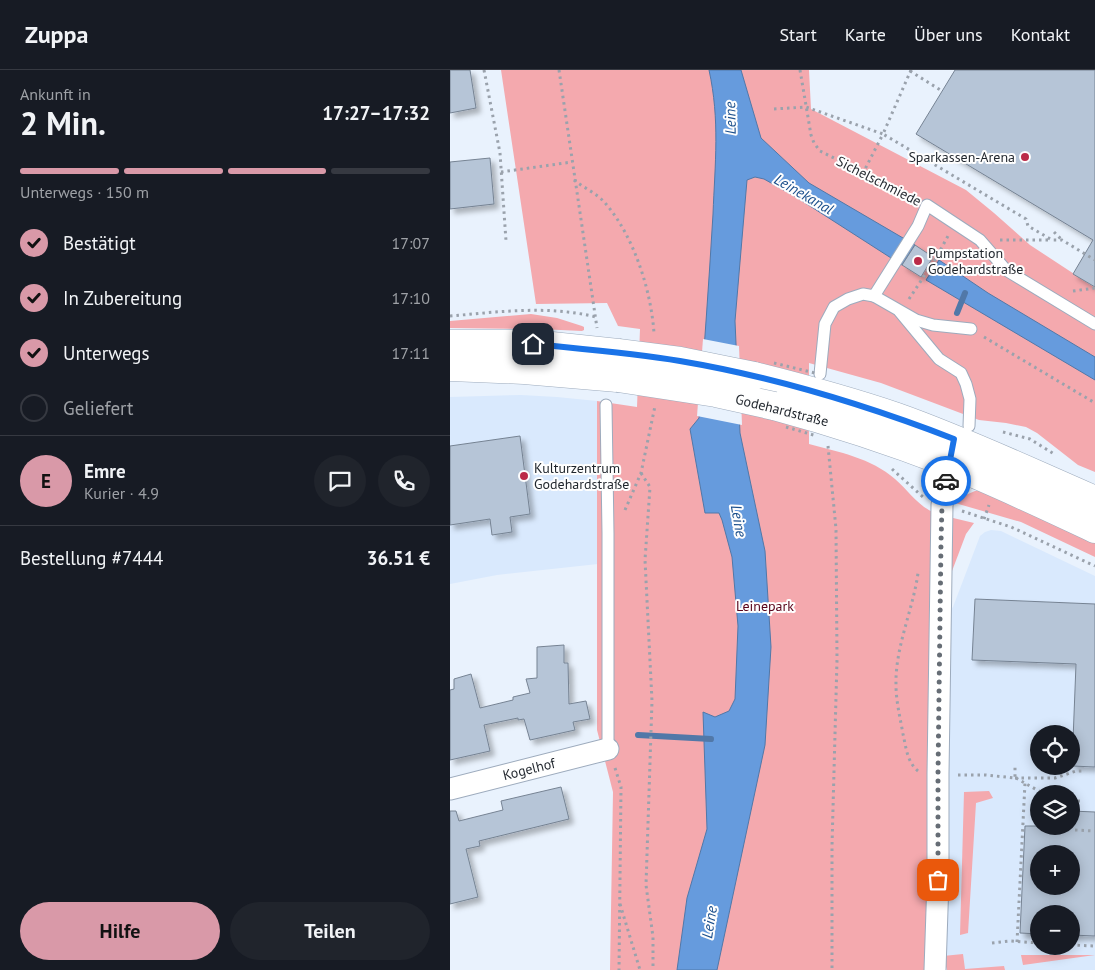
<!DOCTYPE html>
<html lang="de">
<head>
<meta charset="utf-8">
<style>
	:root { --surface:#171b24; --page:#20242c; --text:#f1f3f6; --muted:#9ea1a6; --line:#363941; --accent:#d999a8 }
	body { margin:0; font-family:"PT Sans",sans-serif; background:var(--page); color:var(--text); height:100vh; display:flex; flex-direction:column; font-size:19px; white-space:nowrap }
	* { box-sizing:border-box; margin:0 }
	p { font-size:16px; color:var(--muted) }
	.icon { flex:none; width:28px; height:28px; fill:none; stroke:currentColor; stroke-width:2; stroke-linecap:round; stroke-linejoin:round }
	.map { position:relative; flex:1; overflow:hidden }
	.sheet { display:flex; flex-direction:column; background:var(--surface); width:450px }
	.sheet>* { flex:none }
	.fabs { position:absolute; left:580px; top:655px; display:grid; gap:10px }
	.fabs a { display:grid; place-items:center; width:50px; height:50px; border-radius:50%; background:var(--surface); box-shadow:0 2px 12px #0003; font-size:25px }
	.pin { position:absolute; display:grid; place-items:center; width:42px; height:42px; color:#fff; margin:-21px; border-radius:10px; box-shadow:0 2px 8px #0006 }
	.courier { position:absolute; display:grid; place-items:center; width:50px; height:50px; margin:-25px; border:4px solid #1a73e8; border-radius:50%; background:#fff; color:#222; box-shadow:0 1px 6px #0007 }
	.overview em { font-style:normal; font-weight:800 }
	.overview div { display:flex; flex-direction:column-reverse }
	.overview { display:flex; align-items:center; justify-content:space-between; height:85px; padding:0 20px }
	h1 { font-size:32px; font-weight:800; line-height:38px }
	.bar { display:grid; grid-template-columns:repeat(4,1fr); gap:8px 5px; align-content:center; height:60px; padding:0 20px }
	.bar i { height:6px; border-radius:4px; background:var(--line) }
	.bar .current { background:var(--accent) }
	.bar p { grid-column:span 4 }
	.line { display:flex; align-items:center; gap:12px; padding:0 20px; border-top:1px solid var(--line) }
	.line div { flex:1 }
	.round { display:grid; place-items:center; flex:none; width:52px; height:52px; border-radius:26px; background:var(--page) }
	ol { padding:0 20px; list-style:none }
	li { display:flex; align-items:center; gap:15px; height:55px }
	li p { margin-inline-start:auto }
	li .icon { padding:5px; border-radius:50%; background:var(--accent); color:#111; stroke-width:4 }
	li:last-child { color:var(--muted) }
	li i { width:28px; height:28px; border:2px solid var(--line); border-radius:50% }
	.primary-button { display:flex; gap:10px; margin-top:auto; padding:10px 20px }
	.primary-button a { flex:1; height:58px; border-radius:30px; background:var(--accent); color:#111; font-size:20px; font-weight:800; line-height:58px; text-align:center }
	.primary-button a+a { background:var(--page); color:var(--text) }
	header { display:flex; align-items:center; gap:30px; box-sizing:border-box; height:70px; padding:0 25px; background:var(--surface); border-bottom:1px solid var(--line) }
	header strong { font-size:24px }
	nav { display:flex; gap:28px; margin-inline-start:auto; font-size:18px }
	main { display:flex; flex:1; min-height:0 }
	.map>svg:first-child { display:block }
	.built { fill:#d9e9fd; fill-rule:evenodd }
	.green { fill:#f4a9ae }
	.water { fill:#669bdd; stroke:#5178a8 }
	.pier { fill:#e9f2fd }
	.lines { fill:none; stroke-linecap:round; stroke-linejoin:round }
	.stream { stroke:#5178a8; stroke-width:6 }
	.building { fill:#b6c5d7; stroke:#768393; fill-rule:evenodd; filter:url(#shadow) }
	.service-casing { stroke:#9dabbd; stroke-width:13 }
	.minor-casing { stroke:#9dabbd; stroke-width:23 }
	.tertiary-casing { stroke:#9dabbd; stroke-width:29 }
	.path { stroke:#9aa2ac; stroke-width:3; stroke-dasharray:2.5 4; stroke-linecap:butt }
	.service { stroke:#fff; stroke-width:11 }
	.minor { stroke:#fff; stroke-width:21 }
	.tertiary { stroke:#fff; stroke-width:28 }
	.tertiary-bridge-casing { stroke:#9dabbd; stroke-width:29; stroke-linecap:butt }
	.path-bridge { stroke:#9aa2ac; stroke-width:3; stroke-dasharray:2.5 4; stroke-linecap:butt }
	.tertiary-bridge { stroke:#fff; stroke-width:28 }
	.done { stroke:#666d75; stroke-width:5; stroke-dasharray:0 9 }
	.route { stroke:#1a73e8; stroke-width:6 }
	.poi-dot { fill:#bb2a48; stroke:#fefefe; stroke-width:2 }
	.labels { text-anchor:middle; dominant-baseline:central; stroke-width:4; stroke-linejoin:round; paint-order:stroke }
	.poi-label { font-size:14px; fill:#1f252c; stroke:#fefefe; text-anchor:start }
	.street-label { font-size:14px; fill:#1f252c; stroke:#fefefe }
	.park-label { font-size:14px; fill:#59031a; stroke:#fefefe }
	.water-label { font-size:15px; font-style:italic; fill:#1b4f8c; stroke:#fefefe }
</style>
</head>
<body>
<header>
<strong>Zuppa</strong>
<nav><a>Start</a><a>Karte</a><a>Über uns</a><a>Kontakt</a></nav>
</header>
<main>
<section class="sheet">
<div class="overview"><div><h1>2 Min.</h1><p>Ankunft in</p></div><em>17:27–17:32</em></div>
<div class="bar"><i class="current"></i><i class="current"></i><i class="current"></i><i></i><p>Unterwegs · 150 m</p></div>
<ol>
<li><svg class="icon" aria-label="check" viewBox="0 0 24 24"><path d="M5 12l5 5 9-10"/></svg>Bestätigt<p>17:07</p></li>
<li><svg class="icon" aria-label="check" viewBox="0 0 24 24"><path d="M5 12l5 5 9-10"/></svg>In Zubereitung<p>17:10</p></li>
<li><svg class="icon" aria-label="check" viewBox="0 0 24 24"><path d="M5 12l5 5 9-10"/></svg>Unterwegs<p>17:11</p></li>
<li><i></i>Geliefert</li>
</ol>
<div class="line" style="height:90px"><b class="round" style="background:var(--accent);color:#111">E</b><div><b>Emre</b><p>Kurier · 4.9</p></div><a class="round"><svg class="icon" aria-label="chat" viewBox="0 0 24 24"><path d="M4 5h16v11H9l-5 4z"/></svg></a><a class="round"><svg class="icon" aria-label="phone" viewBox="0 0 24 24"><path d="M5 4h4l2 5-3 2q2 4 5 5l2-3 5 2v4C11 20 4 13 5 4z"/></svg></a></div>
<div class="line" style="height:65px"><div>Bestellung #7444</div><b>36.51 €</b></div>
<div class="primary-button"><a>Hilfe</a><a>Teilen</a></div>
</section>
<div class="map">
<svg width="645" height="900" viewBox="0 0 645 900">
	<defs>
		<filter id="shadow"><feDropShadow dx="4.5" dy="4.5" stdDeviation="2.5" flood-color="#0004"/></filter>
	</defs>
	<rect width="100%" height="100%" fill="#e9f2fd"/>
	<g class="built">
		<polygon points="71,325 107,327 147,331 148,494 47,505 0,514 0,327"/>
		<path d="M541 460 551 461 645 506V900H497L494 894 498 542 503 537 530 466 535 462ZM589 664H621V696H589ZM589 724H621V756H589ZM589 784H621V816H589ZM589 844H621V876H589Z"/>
	</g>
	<g class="green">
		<path d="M51 0H359L361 39 516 120 544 143 580 175 644 217 645 215V402L628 395 587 363 576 357 556 353 529 350 431 313 359 293V374C389 382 421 388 445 409 458 420 467 435 483 442L476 900H160L163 722 147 660V331L187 337 190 259 168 256 157 233 86 234Z"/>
		<polygon points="81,244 107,248 132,256 134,257 134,260 132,261 89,259 0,258 0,251"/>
		<polygon points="525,421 531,421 645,470 645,487 571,452 505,433 511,427"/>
		<polygon points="499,447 524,453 516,464 499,509"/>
		<polygon points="539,721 543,728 526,733 518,863 510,865 514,722"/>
		<polygon points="513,884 515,899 554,896 555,900 497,900 493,886"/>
		<polygon points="645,885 573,895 571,885"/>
	</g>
	<g class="water">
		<path d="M259 0H291L311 68 359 113 465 175 452 195 346 127 314 109 305 107 297 110 285 251 290 363 315 481 321 577 315 675 267 900H227L237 828 257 759 253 642 265 647 279 641 285 629 288 556 282 487 272 450 269 443H255L240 359 249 348C254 280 259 212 263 144 265 93 270 50 259 0Z"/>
		<polygon points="489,190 538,223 645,287 645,310 476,210"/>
	</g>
	<polygon class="pier" points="253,269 289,276 292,355 247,346"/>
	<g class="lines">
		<g class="stream">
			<polyline points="507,243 515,223"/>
			<polyline points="188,665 261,669"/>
		</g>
	</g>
	<g class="building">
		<polygon points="0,0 20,0 26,38 0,43"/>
		<polygon points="505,0 645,0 645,217 623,204 643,170 466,64"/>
		<polygon points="40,88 44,134 0,139 0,92"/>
		<polygon points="465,175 483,187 471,207 452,195"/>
		<polygon points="70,366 80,444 60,447 62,462 42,465 40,449 0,455 0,376"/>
		<polygon points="525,529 645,534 645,697 622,696 626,594 522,590"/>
		<polygon points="114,575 114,593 118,593 119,634 136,631 140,649 123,652 125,660 80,670 74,649 68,650 68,648 34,655 40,681 0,690 0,620 4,619 4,609 21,604 30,638 63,630 63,627 80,623 76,609 87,608 87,577"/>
		<polygon points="111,717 119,749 29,771 30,776 16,779 28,827 0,834 0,741 6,741 9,751 53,740 51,731"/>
		<path d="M621 741 645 742V866L621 865V844H589V864L570 863 575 756H621ZM589 784H621V816H589Z"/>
	</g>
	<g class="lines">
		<g class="service-casing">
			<g id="service">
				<polyline points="424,226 466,250 483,255 521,259"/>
				<polyline points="450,242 489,289 511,303 516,314 520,329 519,356"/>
				<polyline points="370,304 375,254 384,237 398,229 413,224 424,226 468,156 477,135 530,170 556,200 645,254"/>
				<polyline points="156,335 158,463 158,679"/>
			</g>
		</g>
		<g class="minor-casing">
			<g id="minor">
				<polyline points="0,719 158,679"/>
				<polyline points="485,900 488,810 488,704 492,435 503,379"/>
			</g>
		</g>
		<g class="tertiary-casing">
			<g id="tertiary">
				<polyline points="0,274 83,274 168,283"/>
				<polyline points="0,297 74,300 168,308"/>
				<path d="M304 306C352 318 400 331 447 347 515 371 580 402 645 430"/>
				<path d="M324 336C383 352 441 371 498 393 548 413 596 436 645 459"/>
			</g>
		</g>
		<g class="path">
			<polyline points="34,0 50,83 56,171"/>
			<polyline points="109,0 147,258"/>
			<polyline points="350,0 361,65 364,73 370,81 464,128"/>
			<polyline points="461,0 433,64 576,149 578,156 602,170 612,170 645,190"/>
			<polyline points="460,1 492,21"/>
			<polyline points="324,39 356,37 433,64 413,103"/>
			<polyline points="51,102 122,92"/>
			<path d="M124 110C134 118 148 124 156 134 184 167 201 220 204 263"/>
			<polyline points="604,162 612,170"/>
			<polyline points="550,170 601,170"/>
			<polyline points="623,221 645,218"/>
			<polyline points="459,229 486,188 498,166"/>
			<path d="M0 246C48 242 98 235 146 247"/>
			<polyline points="534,267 645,333"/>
			<polyline points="553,362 580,369 604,384"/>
			<polyline points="378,376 386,459 387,590 382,776 382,900"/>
			<polyline points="442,399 473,427"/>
			<polyline points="191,403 200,417 195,490 202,631 196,815 203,867 203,900"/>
			<polyline points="175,440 191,403 205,336"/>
			<polyline points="512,441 561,457 645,496"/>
			<polyline points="534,449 539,435"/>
			<polyline points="165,698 171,717 169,900"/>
			<path d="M468 701C457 692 456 677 453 664 450 647 446 631 446 615 445 577 463 540 468 503"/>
			<polyline points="508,705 536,705 565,708 565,697"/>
			<polyline points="565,708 605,708 626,701 633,701"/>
			<polyline points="566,708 594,724"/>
			<polyline points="621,731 632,731"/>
			<polyline points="625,760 645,761"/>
			<polyline points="170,834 190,900"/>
			<polyline points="567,872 575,713"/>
			<polyline points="542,873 560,871 589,873"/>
			<polyline points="621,875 645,876"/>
		</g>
		<use href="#service" class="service"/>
		<use href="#minor" class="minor"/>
		<use href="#tertiary" class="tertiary"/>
		<g class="tertiary-bridge-casing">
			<g id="tertiary-bridge">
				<polyline points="168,283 230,291 304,306"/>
				<polyline points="168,308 266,323 324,336"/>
			</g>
		</g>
		<g class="path-bridge">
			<polyline points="324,293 365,303"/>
			<polyline points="336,357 367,366"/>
		</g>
		<use href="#tertiary-bridge" class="tertiary-bridge"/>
	</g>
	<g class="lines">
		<polyline class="done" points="488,810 488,704 491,472 492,435 496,411"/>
		<path class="route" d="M83 274C132 279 182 283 230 291 325 307 416 335 504 369L496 411"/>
	</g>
	<g class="poi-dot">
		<circle cx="575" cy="87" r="5"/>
		<circle cx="468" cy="191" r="5"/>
		<circle cx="74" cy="406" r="5"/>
	</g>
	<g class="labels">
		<g class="poi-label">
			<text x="565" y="87" text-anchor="end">Sparkassen-Arena</text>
			<text x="478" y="183">Pumpstation<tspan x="478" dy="16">Godehardstraße</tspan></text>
			<text x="84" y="398">Kulturzentrum<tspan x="84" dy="16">Godehardstraße</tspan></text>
		</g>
		<g class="street-label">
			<text transform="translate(429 111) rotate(27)">Sichelschmiede</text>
			<text transform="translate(332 340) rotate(14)">Godehardstraße</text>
			<text transform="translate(79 699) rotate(-14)">Kogelhof</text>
		</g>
		<g class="park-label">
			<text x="315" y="536">Leinepark</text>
		</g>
		<g class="water-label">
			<text transform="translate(280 48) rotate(-91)">Leine</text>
			<text transform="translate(354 124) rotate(30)">Leinekanal</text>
			<text transform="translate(289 451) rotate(80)">Leine</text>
			<text transform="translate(259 852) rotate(-81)">Leine</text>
		</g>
	</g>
</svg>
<div class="fabs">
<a><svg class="icon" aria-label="locate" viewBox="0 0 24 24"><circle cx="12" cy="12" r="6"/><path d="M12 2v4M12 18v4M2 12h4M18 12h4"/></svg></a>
<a><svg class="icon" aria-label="layers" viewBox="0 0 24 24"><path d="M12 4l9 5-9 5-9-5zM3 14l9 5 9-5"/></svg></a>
<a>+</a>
<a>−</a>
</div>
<div class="pin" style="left:488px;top:810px;background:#ea580c"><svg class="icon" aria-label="bag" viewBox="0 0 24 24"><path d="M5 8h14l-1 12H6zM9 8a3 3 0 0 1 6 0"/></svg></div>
<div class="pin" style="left:83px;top:274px;background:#1f2937"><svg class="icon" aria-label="home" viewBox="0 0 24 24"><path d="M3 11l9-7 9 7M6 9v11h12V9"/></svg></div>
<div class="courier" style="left:496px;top:411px"><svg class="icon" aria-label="car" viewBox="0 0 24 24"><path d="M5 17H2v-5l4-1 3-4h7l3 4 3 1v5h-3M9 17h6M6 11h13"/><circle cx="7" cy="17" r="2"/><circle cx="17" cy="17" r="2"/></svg></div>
</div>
</main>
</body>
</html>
